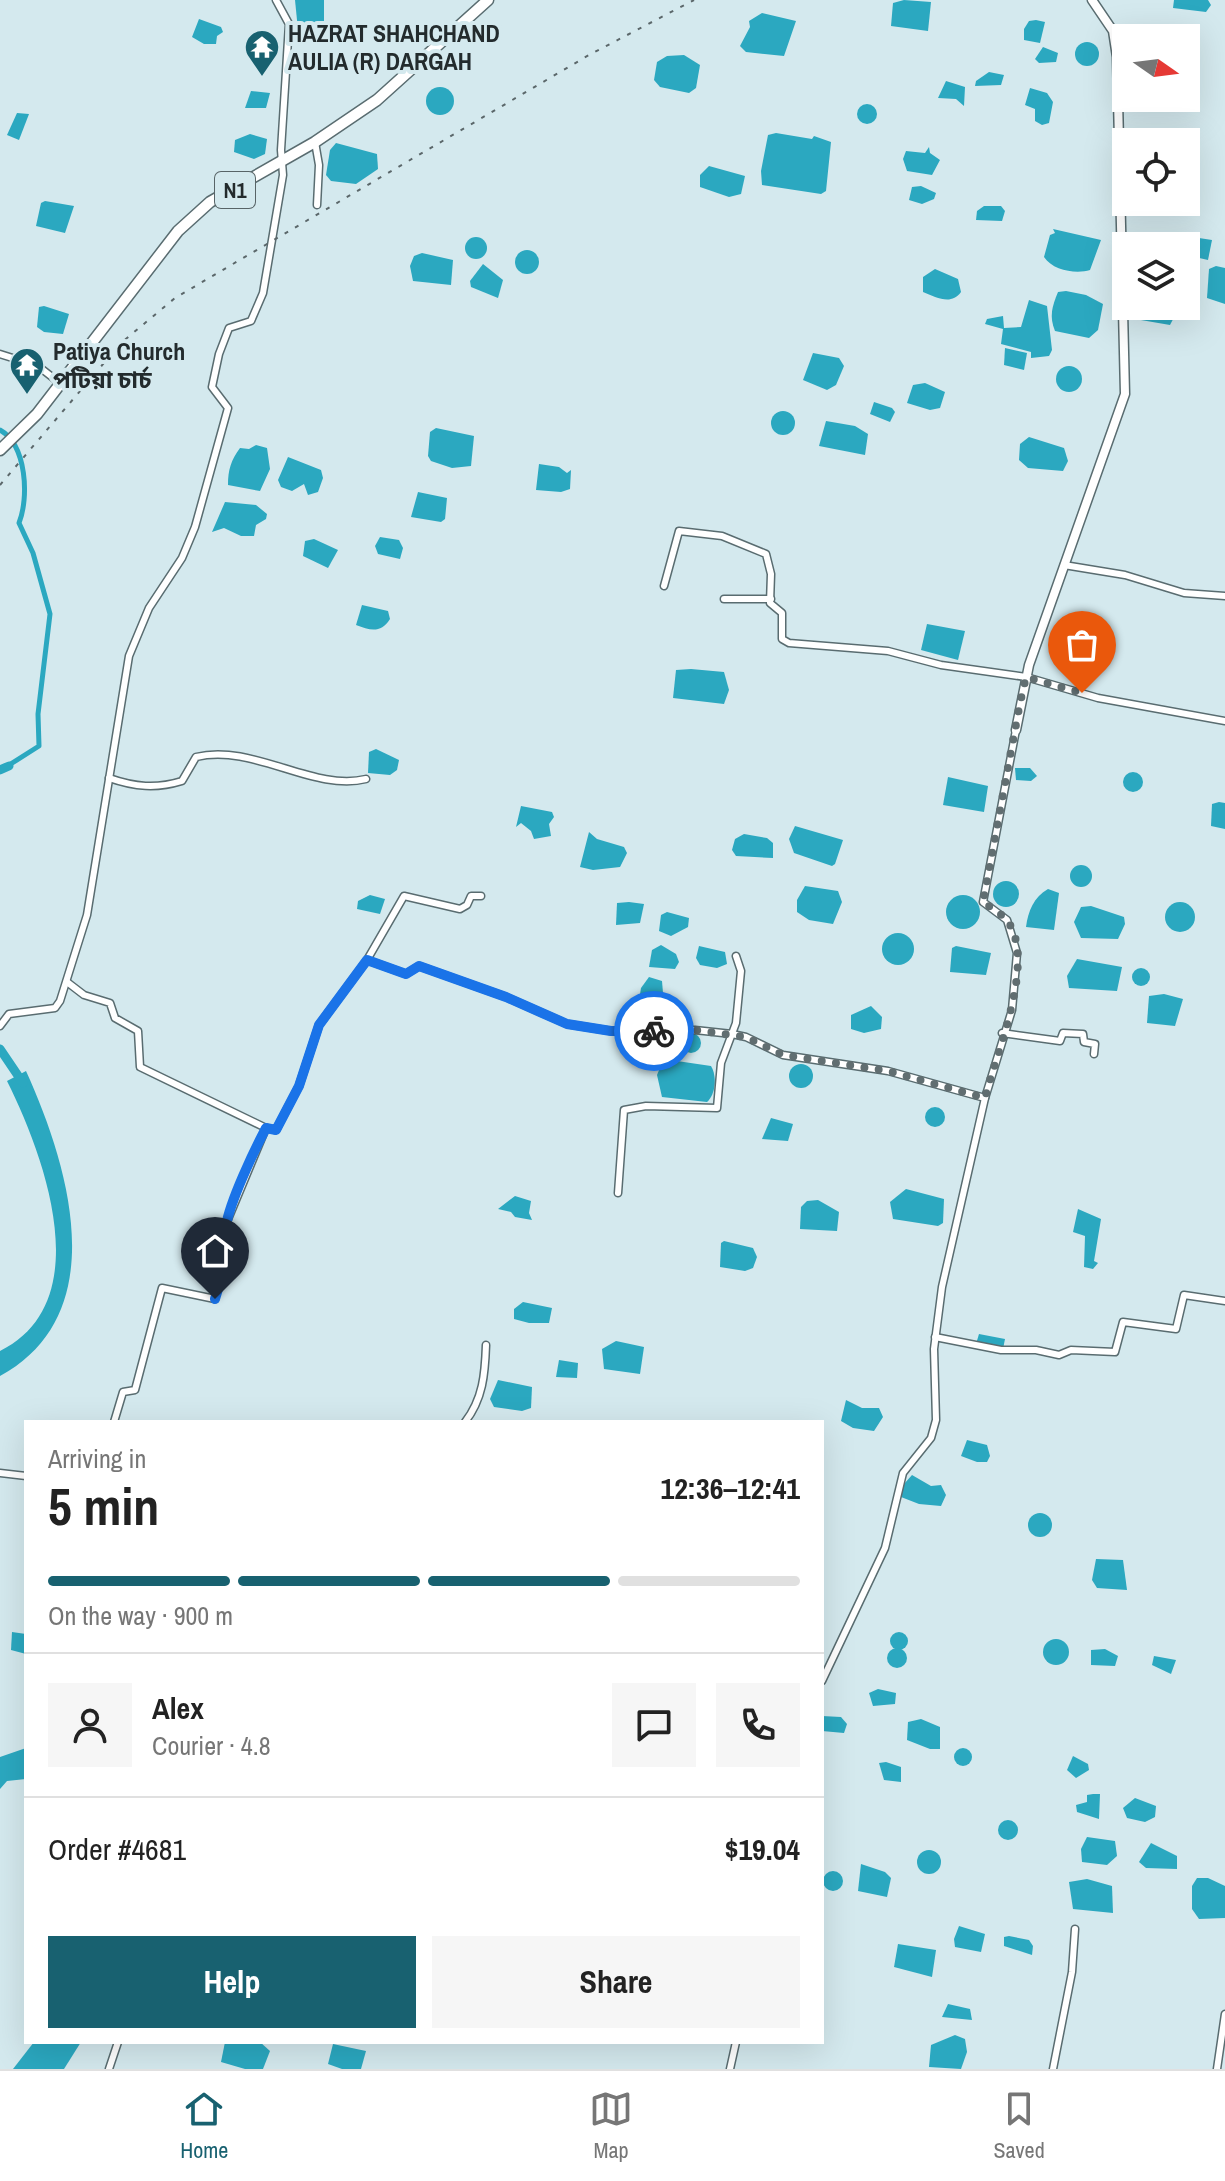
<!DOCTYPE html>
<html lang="en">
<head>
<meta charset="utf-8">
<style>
	:root { --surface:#fff; --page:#f6f6f6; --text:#222; --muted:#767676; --line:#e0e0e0; --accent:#186170 }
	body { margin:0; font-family:"Archivo Narrow","Noto Sans Bengali",sans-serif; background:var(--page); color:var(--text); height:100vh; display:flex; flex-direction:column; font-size:30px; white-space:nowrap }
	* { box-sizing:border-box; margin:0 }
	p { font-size:26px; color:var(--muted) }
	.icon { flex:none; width:44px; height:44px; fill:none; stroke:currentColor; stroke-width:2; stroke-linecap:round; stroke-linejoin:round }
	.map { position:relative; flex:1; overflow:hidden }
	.drawer { position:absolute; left:24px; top:1420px; width:800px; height:624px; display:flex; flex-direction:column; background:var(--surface); border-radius:0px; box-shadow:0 8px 32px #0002 }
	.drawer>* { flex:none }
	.needle { width:52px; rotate:104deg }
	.tools { position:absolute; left:1112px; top:24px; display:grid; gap:16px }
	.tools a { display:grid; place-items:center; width:88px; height:88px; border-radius:0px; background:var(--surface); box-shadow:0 8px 32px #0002; font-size:40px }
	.pin { position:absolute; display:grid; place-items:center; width:68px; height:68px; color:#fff; margin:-82px -34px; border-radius:50% 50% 50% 0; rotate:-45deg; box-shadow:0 0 8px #0007 }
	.pin .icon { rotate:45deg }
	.courier { position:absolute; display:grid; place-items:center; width:80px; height:80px; margin:-40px; border:6px solid #1a73e8; border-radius:50%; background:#fff; color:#222; box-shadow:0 2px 10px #0007 }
	.head em { font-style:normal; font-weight:800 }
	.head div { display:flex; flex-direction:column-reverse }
	.head { display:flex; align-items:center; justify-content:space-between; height:136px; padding:0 24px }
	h1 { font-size:52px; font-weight:800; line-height:60px }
	.bar { display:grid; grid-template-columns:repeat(4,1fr); gap:12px 8px; align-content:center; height:96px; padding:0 24px }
	.bar i { height:10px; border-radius:6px; background:var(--line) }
	.bar .active { background:var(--accent) }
	.bar p { grid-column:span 4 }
	.line { display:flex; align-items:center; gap:20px; padding:0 24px; border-top:2px solid var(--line) }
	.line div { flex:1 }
	.round { display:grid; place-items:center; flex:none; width:84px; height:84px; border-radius:0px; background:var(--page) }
	.primary-button { display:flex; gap:16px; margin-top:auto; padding:16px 24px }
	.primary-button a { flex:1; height:92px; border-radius:0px; background:var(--accent); color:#fff; font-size:32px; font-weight:800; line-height:92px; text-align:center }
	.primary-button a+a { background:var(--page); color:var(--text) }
	.tab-bar { display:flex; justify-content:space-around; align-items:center; height:112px; border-top:2px solid var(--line); background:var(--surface); font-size:22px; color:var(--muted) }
	.tab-bar a { display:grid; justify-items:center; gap:4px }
	.tab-bar .active { color:var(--accent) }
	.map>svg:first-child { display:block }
	.water { fill:#2ba8c0 }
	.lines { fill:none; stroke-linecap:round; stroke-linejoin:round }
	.canal { stroke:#2ba8c0; stroke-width:5 }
	.river { stroke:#2ba8c0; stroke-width:9 }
	.street-casing { stroke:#596c70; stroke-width:9 }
	.secondary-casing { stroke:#596c70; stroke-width:11 }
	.highway-casing { stroke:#596c70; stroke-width:13 }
	.street { stroke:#fff; stroke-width:6 }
	.secondary { stroke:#fff; stroke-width:8 }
	.highway { stroke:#fff; stroke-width:10 }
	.rail { stroke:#5b676a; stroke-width:2; stroke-dasharray:4 8; stroke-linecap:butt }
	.done { stroke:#616e71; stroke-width:8; stroke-dasharray:0 14.4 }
	.route { stroke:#1a73e8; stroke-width:10 }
	.labels { text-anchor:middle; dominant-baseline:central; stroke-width:8; stroke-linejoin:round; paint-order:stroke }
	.shield { fill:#d4e9ee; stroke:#586467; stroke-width:2 }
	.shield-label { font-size:22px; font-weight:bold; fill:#232b2d }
	.poi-label { font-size:24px; font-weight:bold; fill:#232b2d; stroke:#d4e9ee; text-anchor:start }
</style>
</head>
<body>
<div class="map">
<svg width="1225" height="2069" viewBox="0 0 1225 2069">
	<rect width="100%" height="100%" fill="#d4e9ee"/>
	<g class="water">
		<polygon points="295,0 324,0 324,33 298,30"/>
		<polygon points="904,0 931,2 928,31 891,26 893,3"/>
		<polygon points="1174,0 1208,0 1211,5 1206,12 1173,8"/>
		<polygon points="762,13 796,21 784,56 746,52 740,46 750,27 749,21"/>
		<polygon points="199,19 221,27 223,32 217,36 216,44 204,44 192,37"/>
		<polygon points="1036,20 1045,22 1040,43 1024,40 1024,29 1029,21"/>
		<circle cx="1087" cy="54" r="12"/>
		<polygon points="251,43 272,44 273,52 249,56"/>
		<polygon points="1043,47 1058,53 1056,62 1039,63 1035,59"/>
		<polygon points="684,55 700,65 696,88 689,93 660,87 654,80 657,62 667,56"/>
		<polygon points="989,72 1004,75 1001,85 975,86 976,81"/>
		<polygon points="946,81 965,87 964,106 956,99 938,98"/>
		<circle cx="440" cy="101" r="14"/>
		<polygon points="1030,88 1047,93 1053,102 1049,123 1042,125 1035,121 1035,109 1025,105"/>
		<polygon points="251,91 270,93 266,108 245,108"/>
		<circle cx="867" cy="114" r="10"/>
		<polygon points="17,113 29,114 19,140 7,135"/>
		<polygon points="776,133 812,139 814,136 831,142 826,191 821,194 762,185 761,171 768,135"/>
		<polygon points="250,134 267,139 265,154 254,159 234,152 235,140"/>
		<polygon points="336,143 377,154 378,169 356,184 331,181 326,175 330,150"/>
		<polygon points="929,147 930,153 940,160 932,175 907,171 903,159 906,151 925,153"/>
		<polygon points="709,166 745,176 741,194 729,197 700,187 700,175"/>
		<polygon points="921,186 936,193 934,199 922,204 909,200 912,187"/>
		<polygon points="45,201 74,206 65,233 36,226 41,203"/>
		<polygon points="984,206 1001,206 1005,211 1002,221 976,220 977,211"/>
		<path d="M1053 229 1101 240 1090 270C1077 274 1053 271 1044 257L1050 235 1055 233Z"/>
		<polygon points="1186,236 1212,240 1208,260 1186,255"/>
		<circle cx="476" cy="248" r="11"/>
		<circle cx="527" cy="262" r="12"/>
		<polygon points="422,253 453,260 451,285 413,281 410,266 414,256"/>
		<polygon points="483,264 503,280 498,298 471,287 470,281"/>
		<polygon points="1216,266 1225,268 1225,304 1207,298 1209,269"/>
		<path d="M935 269 958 279 961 292C951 306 936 297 923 292V277Z"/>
		<path d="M1066 291 1086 295 1103 304 1098 330 1089 338 1055 331C1049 316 1052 307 1058 292Z"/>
		<polygon points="1029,300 1047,306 1052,350 1049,356 1031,358 1031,352 1001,344 1003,329 985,324 987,319 1003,316 1004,328 1021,327"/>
		<polygon points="44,306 69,314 63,334 44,332 37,327 39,307"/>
		<polygon points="1135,306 1180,306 1170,325 1135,319"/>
		<polygon points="1005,348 1027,353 1024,370 1004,365"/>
		<polygon points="813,353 839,358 844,366 836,385 827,390 803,380"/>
		<circle cx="1069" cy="379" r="13"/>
		<polygon points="925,383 945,392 940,408 930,410 907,403 913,385"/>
		<polygon points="874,402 892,408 895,412 890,422 870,414"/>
		<circle cx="783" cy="423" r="12"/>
		<polygon points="826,421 855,426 868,434 865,455 819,446"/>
		<polygon points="436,428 474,436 471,466 452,468 431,461 428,456 430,432"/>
		<polygon points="1029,437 1064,448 1068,461 1063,471 1028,468 1019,460 1020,444"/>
		<path d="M256 445 267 448 270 469 260 491 228 485C228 470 231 460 240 448L249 449Z"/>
		<polygon points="288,457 321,470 323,478 318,492 308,495 304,484 292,491 281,487 278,480"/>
		<polygon points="539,464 559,467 567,473 571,470 570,489 561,492 536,490"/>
		<polygon points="418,492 447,498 445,519 441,522 411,517"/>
		<polygon points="225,502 256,505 267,514 266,519 256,525 254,536 241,536 224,528 212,532"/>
		<polygon points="380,537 399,540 403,548 400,559 378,554 375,546"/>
		<polygon points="314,539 338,550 328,568 303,556 305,541"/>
		<path d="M362 605 388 611 390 619C381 633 371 631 356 625Z"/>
		<polygon points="927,624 965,631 958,660 921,650"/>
		<polygon points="691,669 724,672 729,690 724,704 673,698 676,670"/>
		<polygon points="376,749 399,760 397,770 390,775 368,773 369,752"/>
		<polygon points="1015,768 1030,768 1037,776 1031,781 1016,780"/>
		<circle cx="1133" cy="782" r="10"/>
		<polygon points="948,777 988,786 984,812 943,805"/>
		<polygon points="1219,802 1225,803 1225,829 1211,826 1212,804"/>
		<polygon points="521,806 552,812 554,817 549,824 551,836 534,839 531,831 521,823 516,827"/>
		<polygon points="795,826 843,840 835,864 832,866 794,853 789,839"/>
		<polygon points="589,832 597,839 624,847 627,853 620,867 593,870 580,867"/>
		<polygon points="744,834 767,838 773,843 773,858 736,856 732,850 735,839"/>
		<circle cx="1081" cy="876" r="11"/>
		<circle cx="1006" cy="894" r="13"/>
		<polygon points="805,886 838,891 842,902 833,924 809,920 797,912 797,900"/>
		<path d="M1048 889 1059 893 1054 930 1026 927C1028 911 1034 897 1048 889Z"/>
		<polygon points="370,895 385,899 380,914 357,909 358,901"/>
		<circle cx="963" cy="912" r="17"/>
		<polygon points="629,902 644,904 640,923 616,925 617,903"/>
		<circle cx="1180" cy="917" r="15"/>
		<polygon points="1091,906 1124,917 1125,924 1118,939 1081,938 1074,922 1081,907"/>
		<polygon points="667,912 689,918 688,927 671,936 659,931 661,915"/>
		<circle cx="898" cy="949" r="16"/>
		<polygon points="661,945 676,954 679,962 675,969 649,967 652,950"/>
		<polygon points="699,946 725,952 727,964 717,968 700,965 696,958"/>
		<polygon points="956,946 991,953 986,975 950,972 952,948"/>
		<polygon points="1077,959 1122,967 1117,991 1069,988 1067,976"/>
		<circle cx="1141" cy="977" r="9"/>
		<polygon points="649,977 662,981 664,1005 662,1013 638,1007 641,988"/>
		<polygon points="1164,994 1183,999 1175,1026 1147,1023 1149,996"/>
		<polygon points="871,1006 882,1017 881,1029 864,1033 851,1029 851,1015"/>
		<polygon points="673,1032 673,1050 651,1055 646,1034"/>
		<circle cx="691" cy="1043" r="10"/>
		<path d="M677 1061 711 1066C717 1076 716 1094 707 1102L662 1097 657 1075 662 1063Z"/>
		<circle cx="801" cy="1076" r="12"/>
		<path d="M26 1071C69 1166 114 1314 0 1376V1351C99 1302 44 1155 7 1081Z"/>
		<circle cx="935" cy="1117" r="10"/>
		<polygon points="771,1118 793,1124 788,1141 762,1139"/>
		<polygon points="906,1189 944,1199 943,1223 938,1226 893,1219 890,1202"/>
		<polygon points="515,1196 531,1201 529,1213 532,1220 515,1217 511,1212 498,1209"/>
		<polygon points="818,1200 839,1212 837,1231 800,1229 801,1207 807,1201"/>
		<polygon points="1078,1209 1101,1219 1094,1261 1098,1263 1093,1269 1084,1267 1085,1236 1073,1232"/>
		<polygon points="724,1241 753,1248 757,1257 753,1268 745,1271 720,1267 721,1243"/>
		<polygon points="523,1302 552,1308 549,1323 529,1323 514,1319 514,1309"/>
		<polygon points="979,1334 1005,1339 1003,1349 976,1344"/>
		<polygon points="616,1341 644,1347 640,1374 604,1369 602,1349"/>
		<polygon points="559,1360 578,1363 577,1378 556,1377"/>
		<polygon points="498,1380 532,1387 531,1408 522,1411 494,1407 490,1399"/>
		<polygon points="846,1400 862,1408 879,1408 883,1417 874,1431 853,1428 841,1421"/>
		<polygon points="967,1440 987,1445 990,1456 987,1462 977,1462 961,1456"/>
		<polygon points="912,1475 931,1486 941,1485 946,1495 941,1506 919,1504 901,1497 904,1484"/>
		<circle cx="1040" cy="1525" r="12"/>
		<polygon points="1096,1559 1123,1560 1127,1590 1097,1588 1092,1580"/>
		<polygon points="12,1632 26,1634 26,1654 11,1650"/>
		<circle cx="899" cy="1641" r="9"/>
		<circle cx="1056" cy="1652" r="13"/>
		<circle cx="897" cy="1658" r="10"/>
		<polygon points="1105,1649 1118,1656 1115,1666 1091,1665 1091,1650"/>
		<polygon points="1154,1656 1176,1660 1171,1674 1152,1665"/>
		<polygon points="878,1689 896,1693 895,1704 873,1706 869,1693"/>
		<polygon points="822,1716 841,1717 847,1724 844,1733 822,1731"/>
		<polygon points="921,1719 940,1727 940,1749 930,1749 907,1740 908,1722"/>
		<circle cx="963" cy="1757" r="9"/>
		<polygon points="26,1748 26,1779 7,1781 0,1789 0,1757"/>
		<polygon points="1073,1756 1088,1764 1089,1770 1076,1778 1067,1770"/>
		<polygon points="886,1762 901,1767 901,1782 884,1780 879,1763"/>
		<polygon points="1093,1794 1100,1794 1099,1819 1077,1812 1076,1805 1087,1802 1087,1795"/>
		<polygon points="1135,1798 1156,1806 1155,1817 1145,1822 1127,1818 1123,1808"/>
		<circle cx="1008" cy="1830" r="10"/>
		<polygon points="1087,1837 1115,1841 1117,1856 1107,1865 1082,1862 1081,1849"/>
		<polygon points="1151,1843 1177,1856 1177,1869 1146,1868 1139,1862"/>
		<circle cx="929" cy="1862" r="12"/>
		<polygon points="861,1864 885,1872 891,1878 887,1897 858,1891"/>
		<circle cx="833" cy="1881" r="10"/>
		<polygon points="1197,1878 1208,1878 1225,1886 1225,1918 1199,1919 1192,1909 1192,1886"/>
		<polygon points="1087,1879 1112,1886 1113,1913 1073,1909 1069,1882"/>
		<polygon points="959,1926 985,1934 981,1952 955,1947 954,1939"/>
		<polygon points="1009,1936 1029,1940 1033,1946 1032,1955 1004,1946 1004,1937"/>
		<polygon points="898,1944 936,1950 932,1977 894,1967"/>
		<polygon points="948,2004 970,2009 972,2020 942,2017"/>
		<polygon points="955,2035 965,2039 967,2052 961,2069 929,2067 931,2045"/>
		<polygon points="34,2042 81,2042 64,2069 13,2069"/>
		<polygon points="225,2042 260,2042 270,2051 263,2069 245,2069 221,2062"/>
		<polygon points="333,2044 366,2051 361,2069 342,2069 328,2064"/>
	</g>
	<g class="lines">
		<path class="canal" d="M0 430C27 445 29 498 19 523L33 553 50 614 38 714 39 746 9 765"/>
		<g class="river">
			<polyline points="0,770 9,766"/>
			<polyline points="0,1049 23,1083"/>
		</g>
		<g class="street-casing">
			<g id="street">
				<polyline points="315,142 319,165 317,205"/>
				<polyline points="0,354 38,366 61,384"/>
				<polyline points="1064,565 1125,575 1184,593 1225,596"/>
				<polyline points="664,586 679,531 722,536 766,554 771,574 770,603 782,613 782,639 789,643 888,651 941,665 1026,677 1098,698 1225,721"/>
				<polyline points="724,599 771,599"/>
				<path d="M109 778C135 787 156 789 182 781L196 757C253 743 313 792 366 779"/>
				<polyline points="367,960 404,896 460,909 467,905 471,896 481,896"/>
				<polyline points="67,982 84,995 110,1003 115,1018 138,1031 140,1067 266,1128 276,1130 299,1086 319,1025 367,960 406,974 419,966 506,997 567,1024 611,1031 695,1030 732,1034 746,1037 783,1055 888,1071 985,1098"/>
				<polyline points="0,1026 9,1014 55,1008 60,1001 87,915 129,656 149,608 182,558 195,527 228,408 212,387 219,354 229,328 251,321 263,293 283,175 281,150 289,24 276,0"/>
				<polyline points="1002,1033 1060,1041 1063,1033 1083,1034 1084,1042 1095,1044 1094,1054"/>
				<polyline points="618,1193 624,1110 646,1106 717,1108 721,1063 736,1023 741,971 736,956"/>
				<polyline points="935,1337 1001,1350 1036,1350 1059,1355 1071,1350 1115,1352 1123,1322 1176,1329 1184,1295 1225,1301"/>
				<polyline points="114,1422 123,1392 135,1390 162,1288 215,1299 223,1268 226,1224 266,1128"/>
				<path d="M465 1422C483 1399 485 1374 486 1345"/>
				<polyline points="0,1473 26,1476"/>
				<polyline points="822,1681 885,1548 903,1473 931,1438 936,1420 934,1349 942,1287 985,1098 1012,1010 1017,953 1007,920 983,902 1016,730"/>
				<polyline points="109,2069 118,2042"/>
				<polyline points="730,2069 736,2042"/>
				<polyline points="1053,2069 1072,1972 1075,1929"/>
				<polyline points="1217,2069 1225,2014"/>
			</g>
		</g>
		<g class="secondary-casing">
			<polyline id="secondary" points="1016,730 1029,665 1125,394 1117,57 1113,31 1092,0"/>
		</g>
		<g class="highway-casing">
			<polyline id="highway" points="0,450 37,414 178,231 210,202 315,142 377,100 488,0"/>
		</g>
		<use href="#street" class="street"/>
		<use href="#secondary" class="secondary"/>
		<use href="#highway" class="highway"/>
		<polyline class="rail" points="0,485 121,343 175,298 589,55 694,0"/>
	</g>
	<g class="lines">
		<path class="done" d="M654 1031 695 1030 746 1037 783 1055 888 1071 985 1098C996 1054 1033 969 1011 927 1006 916 993 909 983 902L1020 703 1026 677 1082 693"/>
		<path class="route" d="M215 1299C224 1274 222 1251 226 1226 230 1201 254 1151 266 1128L276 1130 299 1086 319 1025 367 960 406 974 419 966 506 997 567 1024 611 1031H654"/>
	</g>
	<defs>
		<g id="temple-pin" transform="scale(1.8)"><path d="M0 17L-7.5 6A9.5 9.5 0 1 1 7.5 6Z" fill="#186170" stroke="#d4e9ee"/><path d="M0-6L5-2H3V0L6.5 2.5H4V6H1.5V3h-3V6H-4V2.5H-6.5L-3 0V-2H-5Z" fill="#fff"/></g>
	</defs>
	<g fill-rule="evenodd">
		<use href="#temple-pin" x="262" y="47"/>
		<use href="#temple-pin" x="27" y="365"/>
	</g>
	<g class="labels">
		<rect class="shield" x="215" y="172" width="40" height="36" rx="6"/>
		<g class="shield-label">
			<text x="235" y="190">N1</text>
		</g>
		<g class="poi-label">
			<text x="288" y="33">HAZRAT SHAHCHAND<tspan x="288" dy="28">AULIA (R) DARGAH</tspan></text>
			<text x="53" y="351">Patiya Church<tspan x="53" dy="28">পটিয়া চার্চ</tspan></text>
		</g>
	</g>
</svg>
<div class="tools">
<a><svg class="needle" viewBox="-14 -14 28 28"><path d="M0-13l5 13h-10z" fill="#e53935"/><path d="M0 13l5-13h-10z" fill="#767676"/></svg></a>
<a><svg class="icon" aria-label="locate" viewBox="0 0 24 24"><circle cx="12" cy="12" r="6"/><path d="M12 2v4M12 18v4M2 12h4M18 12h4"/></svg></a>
<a><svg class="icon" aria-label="layers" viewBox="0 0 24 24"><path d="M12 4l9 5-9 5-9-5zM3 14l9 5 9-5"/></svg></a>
</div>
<div class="pin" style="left:1082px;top:693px;background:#ea580c"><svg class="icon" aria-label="bag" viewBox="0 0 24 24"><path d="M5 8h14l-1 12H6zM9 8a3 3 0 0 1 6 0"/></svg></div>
<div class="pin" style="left:215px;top:1299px;background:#1f2937"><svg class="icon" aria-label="home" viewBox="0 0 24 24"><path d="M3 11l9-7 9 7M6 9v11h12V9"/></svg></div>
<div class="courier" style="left:654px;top:1031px"><svg class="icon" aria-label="bike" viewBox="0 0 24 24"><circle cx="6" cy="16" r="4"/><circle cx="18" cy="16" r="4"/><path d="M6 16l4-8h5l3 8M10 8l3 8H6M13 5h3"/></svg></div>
<section class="drawer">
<div class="head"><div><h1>5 min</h1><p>Arriving in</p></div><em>12:36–12:41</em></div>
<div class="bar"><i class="active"></i><i class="active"></i><i class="active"></i><i></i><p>On the way · 900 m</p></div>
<div class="line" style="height:144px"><a class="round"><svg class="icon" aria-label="person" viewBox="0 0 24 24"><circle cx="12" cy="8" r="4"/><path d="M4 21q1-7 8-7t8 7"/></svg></a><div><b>Alex</b><p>Courier · 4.8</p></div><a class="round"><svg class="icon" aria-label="chat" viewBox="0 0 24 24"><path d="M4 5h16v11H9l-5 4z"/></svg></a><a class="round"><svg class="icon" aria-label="phone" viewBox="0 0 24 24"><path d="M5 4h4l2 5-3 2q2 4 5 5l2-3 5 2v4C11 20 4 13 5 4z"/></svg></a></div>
<div class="line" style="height:104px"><div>Order #4681</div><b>$19.04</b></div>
<div class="primary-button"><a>Help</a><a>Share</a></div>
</section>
</div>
<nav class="tab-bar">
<a class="active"><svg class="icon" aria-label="home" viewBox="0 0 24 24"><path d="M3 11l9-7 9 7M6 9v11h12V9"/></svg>Home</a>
<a><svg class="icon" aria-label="map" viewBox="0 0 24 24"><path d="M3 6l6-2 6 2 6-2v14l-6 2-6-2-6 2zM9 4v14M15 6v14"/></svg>Map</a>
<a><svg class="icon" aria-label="saved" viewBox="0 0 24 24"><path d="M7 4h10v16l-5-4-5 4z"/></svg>Saved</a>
</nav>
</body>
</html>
